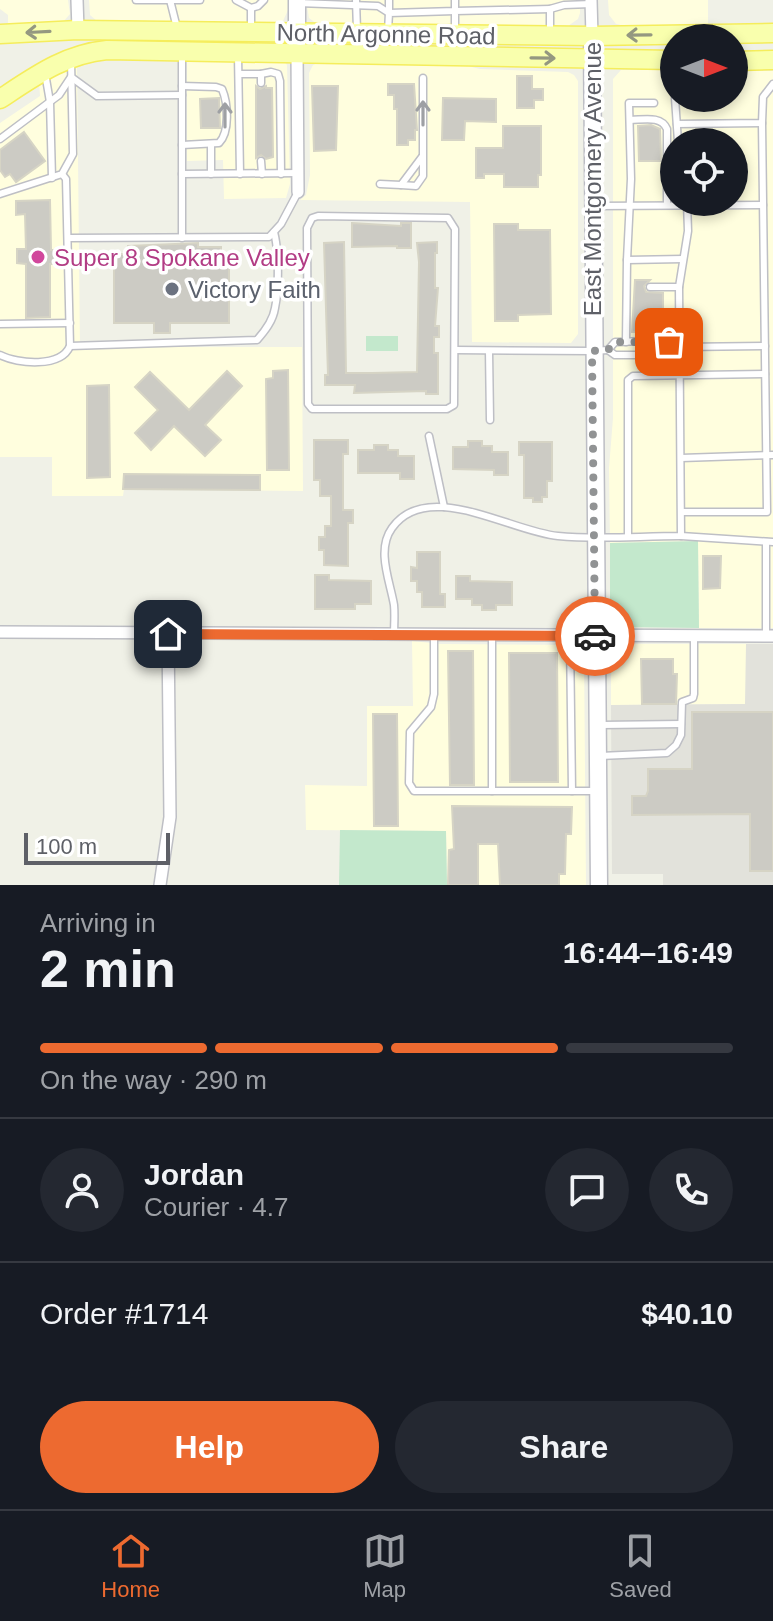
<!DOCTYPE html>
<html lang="en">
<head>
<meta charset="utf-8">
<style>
	:root { --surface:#171b24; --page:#242831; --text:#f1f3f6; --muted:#9ea1a6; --line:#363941; --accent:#ed6a30 }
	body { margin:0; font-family:Helvetica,sans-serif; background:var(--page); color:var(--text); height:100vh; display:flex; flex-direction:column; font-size:30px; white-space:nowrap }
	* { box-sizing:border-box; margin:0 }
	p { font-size:26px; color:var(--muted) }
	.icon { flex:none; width:44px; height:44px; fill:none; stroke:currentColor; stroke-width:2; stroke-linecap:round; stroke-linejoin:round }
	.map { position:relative; height:885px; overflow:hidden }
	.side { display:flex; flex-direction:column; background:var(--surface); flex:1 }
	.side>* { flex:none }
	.needle { width:52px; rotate:90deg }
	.tools { position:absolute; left:660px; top:24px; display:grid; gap:16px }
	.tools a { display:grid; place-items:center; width:88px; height:88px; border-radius:50%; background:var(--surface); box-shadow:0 4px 12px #0003; font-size:40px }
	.scale { position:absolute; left:24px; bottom:20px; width:146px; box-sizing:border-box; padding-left:8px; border:4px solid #5e6067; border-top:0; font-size:22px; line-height:28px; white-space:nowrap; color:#5e6067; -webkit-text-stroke:6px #fff; paint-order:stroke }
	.pin { position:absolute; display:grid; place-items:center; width:68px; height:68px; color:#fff; margin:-34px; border-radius:16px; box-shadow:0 4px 12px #0006 }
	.courier { position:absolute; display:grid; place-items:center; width:80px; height:80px; margin:-40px; border:6px solid #ed6a30; border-radius:50%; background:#fff; color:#222; box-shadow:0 2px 10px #0007 }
	.headline em { font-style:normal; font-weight:600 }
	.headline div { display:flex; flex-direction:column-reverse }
	.headline { display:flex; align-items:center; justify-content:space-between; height:136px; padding:0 40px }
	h1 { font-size:52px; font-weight:600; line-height:60px }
	.bar { display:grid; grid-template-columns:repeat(4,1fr); gap:12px 8px; align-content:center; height:96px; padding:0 40px }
	.bar i { height:10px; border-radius:6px; background:var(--line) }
	.bar .active { background:var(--accent) }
	.bar p { grid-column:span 4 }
	.line { display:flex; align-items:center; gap:20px; padding:0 40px; border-top:2px solid var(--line) }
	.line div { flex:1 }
	.round { display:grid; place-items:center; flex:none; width:84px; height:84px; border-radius:42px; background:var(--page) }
	.button { display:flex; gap:16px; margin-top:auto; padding:16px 40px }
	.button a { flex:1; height:92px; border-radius:48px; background:var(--accent); color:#fff; font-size:32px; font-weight:600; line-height:92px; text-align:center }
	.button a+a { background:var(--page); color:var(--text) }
	.dock { display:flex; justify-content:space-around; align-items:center; height:112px; border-top:2px solid var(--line); background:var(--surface); font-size:22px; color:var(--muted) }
	.dock a { display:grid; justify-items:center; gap:4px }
	.dock .active { color:var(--accent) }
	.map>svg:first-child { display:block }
	.commercial { fill:#fffede; fill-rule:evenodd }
	.industrial { fill:#e2e2db }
	.green { fill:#c3e8cc }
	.building { fill:#cccbc4; stroke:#d6d4c5; stroke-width:2 }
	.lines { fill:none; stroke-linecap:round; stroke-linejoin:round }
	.lane-casing { stroke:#bebfc5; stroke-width:9 }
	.street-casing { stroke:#bebfc5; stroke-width:14 }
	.secondary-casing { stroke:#bcbdc4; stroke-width:19 }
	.primary-casing { stroke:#f5ed5c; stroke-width:21 }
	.lane { stroke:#fff; stroke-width:6 }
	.street { stroke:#fff; stroke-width:11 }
	.secondary { stroke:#fff; stroke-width:16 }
	.primary { stroke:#f9ffad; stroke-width:18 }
	.oneway { stroke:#949880 }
	.oneway2 { stroke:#9ea0a4 }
	.done { stroke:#919394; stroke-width:8; stroke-dasharray:0 14.4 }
	.route { stroke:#ed6a30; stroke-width:10 }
	.hotel-dot { fill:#d1479c; stroke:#fff; stroke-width:3 }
	.worship-dot { fill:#6b7280; stroke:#fff; stroke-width:3 }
	.labels { text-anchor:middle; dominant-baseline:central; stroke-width:7; stroke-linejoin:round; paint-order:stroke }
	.street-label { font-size:24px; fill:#5e6067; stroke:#fff }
	.hotel-label { font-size:24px; fill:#b23c85; stroke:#fff; text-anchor:start }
	.worship-label { font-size:24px; fill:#5b616d; stroke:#fff; text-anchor:start }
</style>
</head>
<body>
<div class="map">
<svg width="773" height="885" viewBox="0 0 773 885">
	<rect width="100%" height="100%" fill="#f0f1e7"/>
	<g class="commercial">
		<polygon points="0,0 68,0 70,14 64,21 8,25 8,15 0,9"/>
		<polygon points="89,0 288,0 288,10 283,21 277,23 98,22 90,15"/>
		<polygon points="306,0 580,0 580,13 578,19 568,26 317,24 309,18"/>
		<polygon points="608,0 708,0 708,25 621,25 616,24 609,15"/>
		<polygon points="187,57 284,61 287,65 290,184 286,198 224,199 223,160 187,161"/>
		<polygon points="320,62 460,64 480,69 568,72 574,75 578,81 578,334 571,343 472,342 470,202 300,200 306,195 310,175 309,73 313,65"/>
		<polygon points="77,65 80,347 302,347 303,491 124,489 123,496 52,496 52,457 0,457 0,123 40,96 39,81"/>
		<path d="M621 70H674V98H734V71H773V628H699L698 541 610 543 609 468 613 418V79ZM674 142H734V202H674Z"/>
		<polygon points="412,641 441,644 579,645 584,651 586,885 447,885 446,831 306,830 305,785 367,786 367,706 413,706"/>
		<polygon points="616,644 746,644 746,704 611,705 611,649"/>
	</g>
	<polygon class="industrial" points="746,644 773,644 773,885 663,885 663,874 612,874 611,705 745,704"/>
	<g class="green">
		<rect x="366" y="336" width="32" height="15"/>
		<polygon points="698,541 699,628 621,627 610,611 610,543"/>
		<polygon points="340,830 446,831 447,885 339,885"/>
	</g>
	<g class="building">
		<polygon points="517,76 532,76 532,89 543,89 543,100 534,100 534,108 517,108"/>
		<polygon points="388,84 414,84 417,130 415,130 415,140 408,140 408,145 397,145 397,109 394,109 394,95 388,95"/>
		<polygon points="256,86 260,89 266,86 266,88 272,88 273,157 266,159 261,155 256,158"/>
		<polygon points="312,86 338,86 336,150 314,151"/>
		<polygon points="219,98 220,128 201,128 200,99"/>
		<polygon points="443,98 496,99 496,122 465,121 464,140 442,140"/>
		<polygon points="503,126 541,126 541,175 538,175 538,187 504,187 504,174 484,174 484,178 476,178 476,148 503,148"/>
		<polygon points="638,126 651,125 660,129 661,161 639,161"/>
		<polygon points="24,132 45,161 16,182 10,174 5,177 0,170 0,150"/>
		<polygon points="50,200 51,250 59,250 59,264 50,264 50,317 26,318 26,264 17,263 17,249 26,249 25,214 16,215 16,201"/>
		<polygon points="352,223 401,226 401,223 411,223 411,248 397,248 397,246 352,247"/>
		<polygon points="494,224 518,224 518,230 550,230 551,314 518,315 518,321 495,321"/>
		<polygon points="344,242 346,373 372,373 417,372 419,262 417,243 437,242 437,253 435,253 435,288 438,288 435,326 439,326 439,337 434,337 434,353 438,353 438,394 426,394 426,391 354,393 355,385 325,385 325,375 328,375 324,243"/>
		<polygon points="198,243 198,247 221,247 221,255 229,255 229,323 170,323 170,333 154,333 154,323 114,323 114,254 128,254 128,246"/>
		<polygon points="635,280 650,280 644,286 646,292 663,293 663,331 632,332"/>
		<polygon points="288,370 289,470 267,470 266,379 273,378 273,371"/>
		<polygon points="227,371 242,386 205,425 221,440 205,456 174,426 151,450 135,433 158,410 135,387 150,372 189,410"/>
		<polygon points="109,385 110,477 87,478 87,386"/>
		<polygon points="314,440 348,440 348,454 343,454 343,510 353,510 353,523 348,523 348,566 324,565 324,550 319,550 319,537 325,537 325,526 331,526 331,496 320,496 320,480 314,480"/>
		<polygon points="468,441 482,441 482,446 492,446 492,452 508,452 508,475 494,475 494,470 453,469 453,447 468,447"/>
		<polygon points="519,442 552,442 552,481 547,481 547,497 542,497 542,502 533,502 533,498 524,498 524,455 519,455"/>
		<polygon points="374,445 388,445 388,450 398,450 398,456 414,456 414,479 400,479 400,473 358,473 358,450 374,450"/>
		<polygon points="124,474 260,475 260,490 123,489"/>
		<polygon points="417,552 440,552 440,594 445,594 445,607 422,607 422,592 417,592 417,581 411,581 411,567 417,568"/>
		<polygon points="703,556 721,556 720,588 703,589"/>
		<polygon points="315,575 329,575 329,580 371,581 371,604 355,604 355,609 315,609"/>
		<polygon points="456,576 470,576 470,581 512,582 512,605 496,605 496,610 482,610 482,605 472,605 472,599 456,599"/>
		<polygon points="448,651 473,651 474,785 450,785"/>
		<polygon points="509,653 557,653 558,782 510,782"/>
		<polygon points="641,659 673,659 673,674 677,674 676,704 642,704"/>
		<polygon points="692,712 773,712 773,871 750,871 750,814 632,815 632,796 646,796 648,791 648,769 692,769"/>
		<polygon points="373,714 397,714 398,826 374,826"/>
		<polygon points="452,806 572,807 571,834 566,834 565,874 559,874 559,885 500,885 498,844 478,844 478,885 448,885 449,850 454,849"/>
	</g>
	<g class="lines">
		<g class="lane-casing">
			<g id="lane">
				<polyline points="136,0 200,0"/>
				<polyline points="170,0 177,28"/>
				<polyline points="236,0 251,8 258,6 264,0"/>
				<polyline points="356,0 357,30"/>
				<polyline points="298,3 378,6 389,13"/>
				<polyline points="389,13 389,0"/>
				<polyline points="251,29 251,8"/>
				<polyline points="388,31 389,13 455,11 455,0"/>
				<polyline points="455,32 455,11 551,9"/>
				<polyline points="550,33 550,9 564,5 591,4"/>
				<polyline points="182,54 182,238"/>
				<polyline points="238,55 240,174"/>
				<polyline points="673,61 674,77"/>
				<polyline points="45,73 50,102 52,178"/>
				<polyline points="239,74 261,74 261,83"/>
				<polyline points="261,74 271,72 278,74 280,81 281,174"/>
				<path d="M182 86 216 87 222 89C228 103 230 132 219 143L182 145"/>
				<polyline points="675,98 678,142"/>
				<polyline points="654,103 629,103 631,179 627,260 683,259"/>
				<path d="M630 120C643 120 661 115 667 129V205"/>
				<polyline points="677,124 762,123 763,97 773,84"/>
				<polyline points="0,139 59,95 71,77 97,96 182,95"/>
				<polyline points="211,144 211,174"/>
				<polyline points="261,161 262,174"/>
				<polyline points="182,174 298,173"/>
				<polyline points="380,184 401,185 422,157"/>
				<polyline points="401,185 416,186 423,176 423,78"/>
				<polyline points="0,194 62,174 73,154 71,61"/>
				<polyline points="595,206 763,205"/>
				<polygon points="318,216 448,218 455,229 454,405 447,409 312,409 308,404 307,228 312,218"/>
				<polyline points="68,238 269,237 281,224 298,192"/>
				<polyline points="650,287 679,287"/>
				<polyline points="0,324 70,323"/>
				<polyline points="626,342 627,260"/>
				<path d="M70 346 257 340C265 331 273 321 275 308 279 289 279 251 274 232"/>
				<path d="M455 350 592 351 608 350 615 342C636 342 661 338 680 347L765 346"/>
				<polyline points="608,350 615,355 669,355 680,347"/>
				<polyline points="489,351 490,420"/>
				<path d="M0 355C18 364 61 368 70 346L66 179 62 174"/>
				<polyline points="429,436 444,507"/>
				<polyline points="681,458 773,455"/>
				<polyline points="682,512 767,512 762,123"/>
				<polyline points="628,536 628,380 633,376 765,374"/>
				<polyline points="681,536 773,542"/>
				<polyline points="766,542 766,636"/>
				<path d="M394 635C394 625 395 615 394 605 390 581 376 550 392 528 427 478 512 532 558 536 599 540 640 536 681 536L679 287 688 231 687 202"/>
				<polyline points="434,635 434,694 431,707 410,732 409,783 414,791 597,791"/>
				<polyline points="492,636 492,791"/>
				<polyline points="570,636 572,791"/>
				<polyline points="601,725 681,724"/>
				<polyline points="600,756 667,753 676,745 681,735 682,702 693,698 694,694 694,636"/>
			</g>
		</g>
		<g class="street-casing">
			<g id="street">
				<polyline points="77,0 78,30"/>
				<polyline points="591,0 592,36"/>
				<polyline points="297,52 298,192"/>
				<polyline points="0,632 773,636"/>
				<polyline points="160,885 170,817 168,634"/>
			</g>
		</g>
		<g class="secondary-casing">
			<g id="secondary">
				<polyline points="297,0 297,52"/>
				<polyline points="592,36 599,885"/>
			</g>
		</g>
		<g class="primary-casing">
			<g id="primary">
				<polyline points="0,34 78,30 592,36 773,33"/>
				<polyline points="734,61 773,60"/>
				<path d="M0 99C35 76 65 54 107 50L674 60"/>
			</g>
		</g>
		<use href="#lane" class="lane"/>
		<use href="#street" class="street"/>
		<use href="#secondary" class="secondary"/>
		<use href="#primary" class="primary"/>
	</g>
	<defs><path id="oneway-shaft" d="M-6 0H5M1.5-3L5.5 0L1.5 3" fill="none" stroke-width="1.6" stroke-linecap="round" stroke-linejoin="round" transform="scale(2)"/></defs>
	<g class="oneway">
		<use href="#oneway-shaft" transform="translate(38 32) rotate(177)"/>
		<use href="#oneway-shaft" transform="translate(639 35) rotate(179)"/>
		<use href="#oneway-shaft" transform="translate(543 58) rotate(1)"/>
	</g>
	<g class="oneway2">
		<use href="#oneway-shaft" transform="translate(423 113) rotate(-90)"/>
		<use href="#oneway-shaft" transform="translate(225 115) rotate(-90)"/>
	</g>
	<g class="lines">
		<polyline class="done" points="595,636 592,351 608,350 615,342 669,342"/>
		<polyline class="route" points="168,634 595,636"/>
	</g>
	<circle class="hotel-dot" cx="38" cy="257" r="8"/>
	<circle class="worship-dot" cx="172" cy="289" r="8"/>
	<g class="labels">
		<g class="street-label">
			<text transform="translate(386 34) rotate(1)">North Argonne Road</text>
			<text transform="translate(592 179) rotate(-90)">East Montgomery Avenue</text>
		</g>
		<g class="hotel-label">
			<text x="54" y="257">Super 8 Spokane Valley</text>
		</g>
		<g class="worship-label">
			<text x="188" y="289">Victory Faith</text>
		</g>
	</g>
</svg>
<div class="tools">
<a><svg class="needle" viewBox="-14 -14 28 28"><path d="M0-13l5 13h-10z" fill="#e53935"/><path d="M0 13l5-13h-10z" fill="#9ea1a6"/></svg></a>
<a><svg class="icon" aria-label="locate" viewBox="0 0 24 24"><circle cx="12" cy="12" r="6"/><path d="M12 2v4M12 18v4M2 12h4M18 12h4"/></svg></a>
</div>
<div class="scale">100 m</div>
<div class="pin" style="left:669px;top:342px;background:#ea580c"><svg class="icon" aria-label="bag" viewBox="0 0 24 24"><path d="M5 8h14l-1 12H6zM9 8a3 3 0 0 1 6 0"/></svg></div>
<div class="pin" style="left:168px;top:634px;background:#1f2937"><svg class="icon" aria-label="home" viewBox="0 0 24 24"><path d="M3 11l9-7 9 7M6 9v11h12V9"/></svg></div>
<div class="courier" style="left:595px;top:636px"><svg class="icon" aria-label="car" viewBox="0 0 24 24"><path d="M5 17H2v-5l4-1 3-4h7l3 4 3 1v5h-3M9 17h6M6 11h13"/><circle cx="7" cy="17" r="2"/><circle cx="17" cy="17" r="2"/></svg></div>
</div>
<section class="side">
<div class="headline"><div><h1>2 min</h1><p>Arriving in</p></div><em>16:44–16:49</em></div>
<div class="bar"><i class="active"></i><i class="active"></i><i class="active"></i><i></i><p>On the way · 290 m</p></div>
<div class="line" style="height:144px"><a class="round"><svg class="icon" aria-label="person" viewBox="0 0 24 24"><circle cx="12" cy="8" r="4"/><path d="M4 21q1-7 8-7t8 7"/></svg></a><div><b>Jordan</b><p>Courier · 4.7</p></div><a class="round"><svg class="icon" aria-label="chat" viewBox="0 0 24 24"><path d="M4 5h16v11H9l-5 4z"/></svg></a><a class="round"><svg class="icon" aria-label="phone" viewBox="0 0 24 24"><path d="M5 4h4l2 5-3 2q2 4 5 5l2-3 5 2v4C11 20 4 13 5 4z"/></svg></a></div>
<div class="line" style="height:104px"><div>Order #1714</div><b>$40.10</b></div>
<div class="button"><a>Help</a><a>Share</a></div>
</section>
<nav class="dock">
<a class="active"><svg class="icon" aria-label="home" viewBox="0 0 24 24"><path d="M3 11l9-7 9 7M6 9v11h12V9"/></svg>Home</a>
<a><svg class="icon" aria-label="map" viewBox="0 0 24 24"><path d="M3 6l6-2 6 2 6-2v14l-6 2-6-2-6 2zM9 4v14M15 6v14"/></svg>Map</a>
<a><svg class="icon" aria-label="saved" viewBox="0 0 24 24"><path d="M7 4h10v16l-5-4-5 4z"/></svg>Saved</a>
</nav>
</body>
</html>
